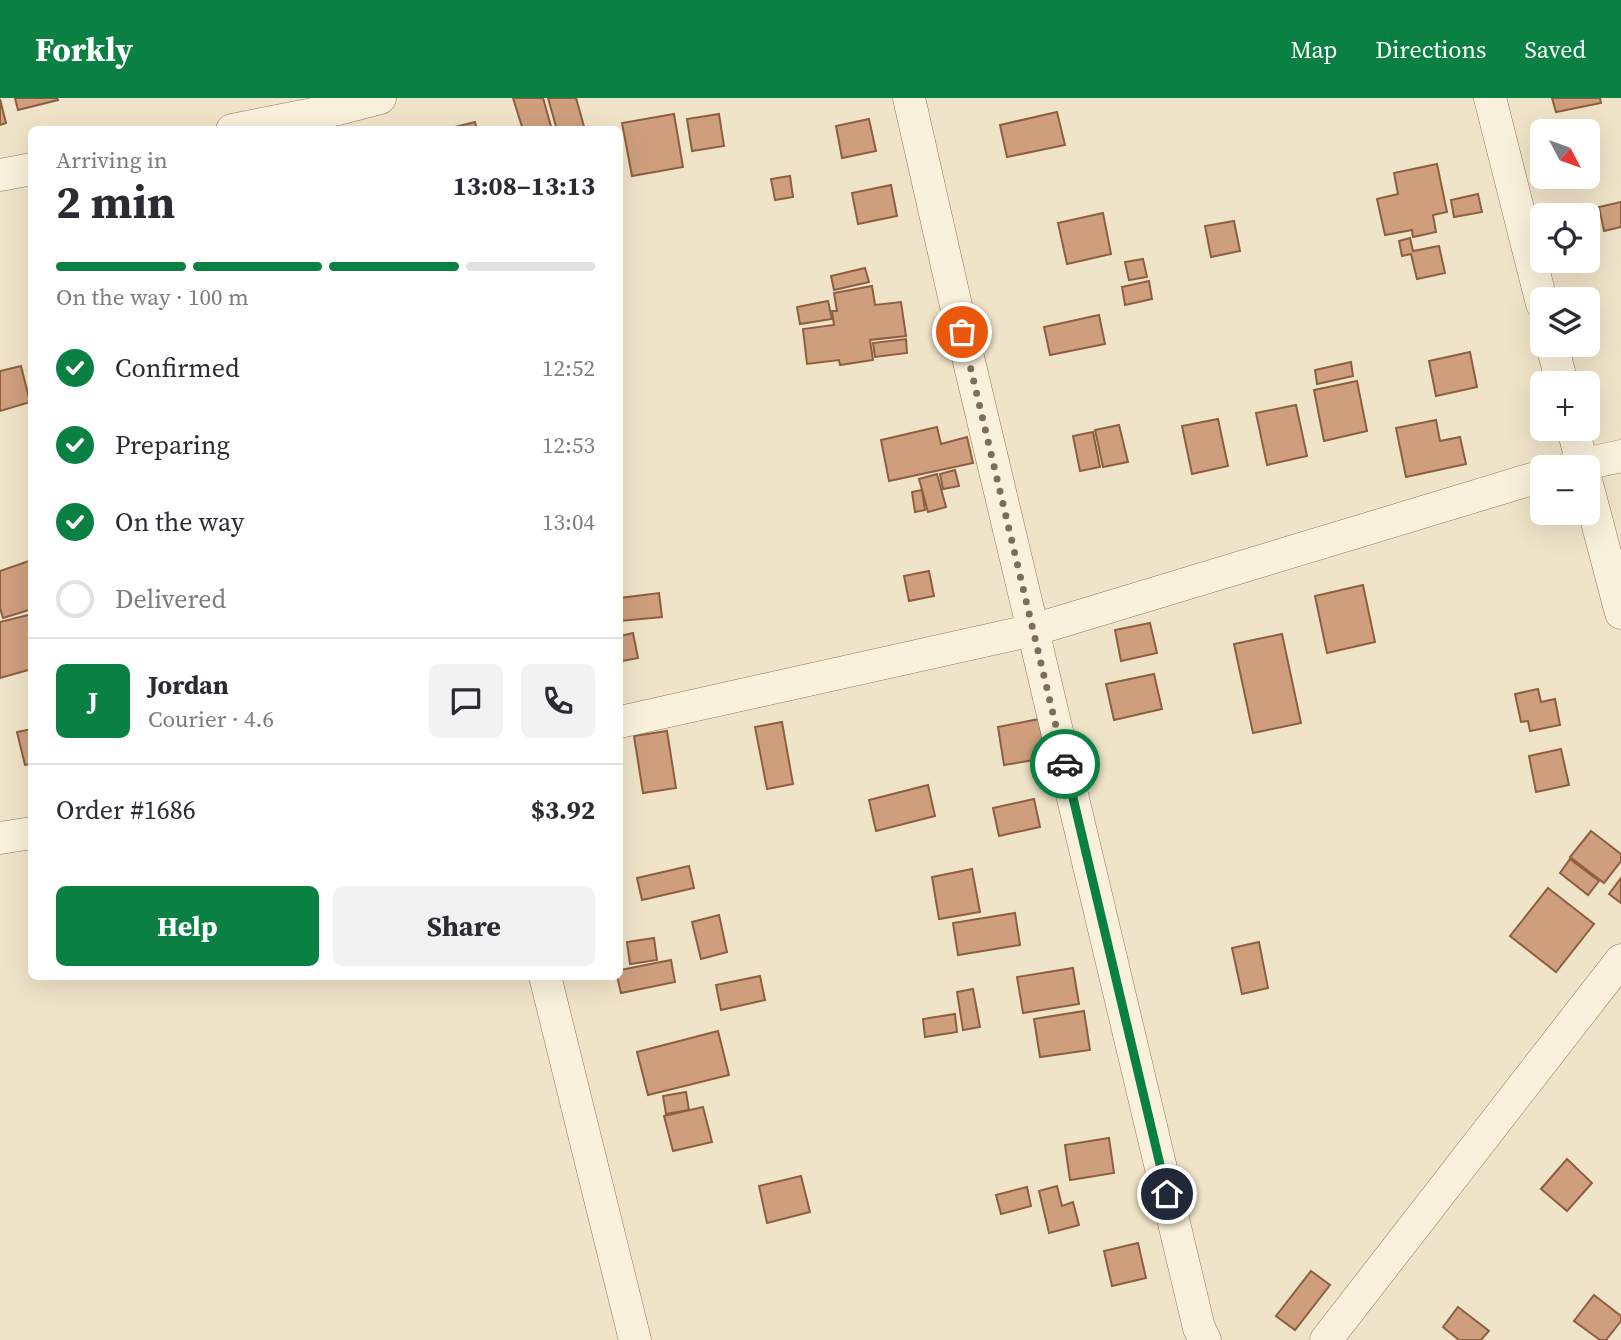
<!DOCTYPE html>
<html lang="en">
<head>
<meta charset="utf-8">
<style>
	:root { --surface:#fff; --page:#f2f2f3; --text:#2b2b33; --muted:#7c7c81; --line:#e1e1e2; --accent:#0b8043 }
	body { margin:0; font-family:"Source Serif 4",serif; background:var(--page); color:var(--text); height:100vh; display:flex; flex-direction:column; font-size:26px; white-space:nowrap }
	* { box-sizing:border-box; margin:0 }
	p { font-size:23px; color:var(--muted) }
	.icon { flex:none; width:38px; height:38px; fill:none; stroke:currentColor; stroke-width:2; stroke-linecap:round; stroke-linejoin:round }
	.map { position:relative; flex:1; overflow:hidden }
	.sheet { position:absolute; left:28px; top:28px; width:595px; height:854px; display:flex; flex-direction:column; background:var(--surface); border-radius:10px; box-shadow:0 7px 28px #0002 }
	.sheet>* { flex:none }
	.needle { width:46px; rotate:131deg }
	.buttons { position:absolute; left:1530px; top:21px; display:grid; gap:14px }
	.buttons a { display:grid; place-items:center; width:70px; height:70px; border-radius:10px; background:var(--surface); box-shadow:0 7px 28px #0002; font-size:35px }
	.pin { position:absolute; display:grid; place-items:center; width:60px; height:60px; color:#fff; margin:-30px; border:4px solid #fff; border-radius:50%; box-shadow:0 2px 7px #0007 }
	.courier { position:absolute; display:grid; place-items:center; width:70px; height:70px; margin:-35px; border:5px solid #0b8043; border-radius:50%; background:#fff; color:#222; box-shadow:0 2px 9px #0007 }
	.head em { font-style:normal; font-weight:700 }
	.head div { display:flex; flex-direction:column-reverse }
	.head { display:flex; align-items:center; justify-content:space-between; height:119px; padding:0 28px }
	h1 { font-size:46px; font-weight:700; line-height:52px }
	.bar { display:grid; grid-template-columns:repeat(4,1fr); gap:10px 7px; align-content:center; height:84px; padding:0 28px }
	.bar i { height:9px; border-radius:5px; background:var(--line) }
	.bar .on { background:var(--accent) }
	.bar p { grid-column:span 4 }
	.line { display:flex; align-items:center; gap:18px; padding:0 28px; border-top:2px solid var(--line) }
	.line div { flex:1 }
	.round { display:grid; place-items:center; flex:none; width:74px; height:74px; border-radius:10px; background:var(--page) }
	ol { padding:0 28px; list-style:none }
	li { display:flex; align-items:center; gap:21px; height:77px }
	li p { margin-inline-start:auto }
	li .icon { padding:7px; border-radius:50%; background:var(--accent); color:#fff; stroke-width:4 }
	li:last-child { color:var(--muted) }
	li i { width:38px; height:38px; border:4px solid var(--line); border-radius:50% }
	.action { display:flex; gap:14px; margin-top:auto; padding:14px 28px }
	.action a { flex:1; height:80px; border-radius:10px; background:var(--accent); color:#fff; font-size:28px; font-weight:700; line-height:80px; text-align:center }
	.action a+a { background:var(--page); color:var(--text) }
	header { display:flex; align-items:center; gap:42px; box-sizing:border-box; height:98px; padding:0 35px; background:var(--accent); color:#fff }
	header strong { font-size:33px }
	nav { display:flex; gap:38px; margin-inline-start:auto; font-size:24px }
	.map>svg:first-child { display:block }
	.building { fill:#cf9f7d; stroke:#8d5f41; stroke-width:2 }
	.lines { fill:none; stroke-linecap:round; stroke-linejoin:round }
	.minor-casing { stroke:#8d765c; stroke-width:33 }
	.minor { stroke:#faf1dc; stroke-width:32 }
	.done { stroke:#7c6e5b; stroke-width:7; stroke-dasharray:0 12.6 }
	.route { stroke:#0b8043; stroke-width:9 }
</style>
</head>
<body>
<header>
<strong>Forkly</strong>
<nav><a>Map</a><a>Directions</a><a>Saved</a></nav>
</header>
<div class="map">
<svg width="1621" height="1242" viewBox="0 0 1621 1242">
	<rect width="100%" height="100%" fill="#f0e4c8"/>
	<g class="building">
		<polygon points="15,0 57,0 58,2 18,12"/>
		<polygon points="513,0 543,0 552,32 523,32"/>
		<polygon points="548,0 576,0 585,32 557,32"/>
		<polygon points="1552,0 1600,0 1601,5 1556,14"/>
		<polygon points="0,1 6,25 0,27"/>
		<polygon points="1057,14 1065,47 1007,59 1000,27"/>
		<polygon points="674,16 683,69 632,78 622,25"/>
		<polygon points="719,16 724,48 692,53 687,21"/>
		<polygon points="869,21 876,53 842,60 836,28"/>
		<polygon points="475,24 477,32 443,32"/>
		<polygon points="1437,66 1447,114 1433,117 1436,134 1413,139 1412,132 1385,137 1377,101 1398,96 1394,75"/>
		<polygon points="790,78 793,99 775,102 771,81"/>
		<polygon points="891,87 897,118 858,126 852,95"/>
		<polygon points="1478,96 1482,114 1454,119 1451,102"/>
		<polygon points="1621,104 1621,129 1604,133 1599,109"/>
		<polygon points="1103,115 1111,156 1067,166 1058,125"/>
		<polygon points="1234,123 1240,153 1211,159 1205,128"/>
		<polygon points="1410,140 1413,153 1439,148 1445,175 1417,181 1411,156 1402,158 1399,143"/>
		<polygon points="1143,161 1147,179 1129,182 1125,164"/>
		<polygon points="865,170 869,184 834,192 831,178"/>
		<polygon points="1149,183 1152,201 1125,207 1122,189"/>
		<polygon points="872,188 875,207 901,204 906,238 870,242 873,262 840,267 839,262 807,266 803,231 834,227 832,213 837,213 834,195"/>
		<polygon points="828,203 832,221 800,226 797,209"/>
		<polygon points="1099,217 1105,246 1050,257 1044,229"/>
		<polygon points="906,241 907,255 875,259 873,245"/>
		<polygon points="1470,254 1477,289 1436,298 1429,263"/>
		<polygon points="1351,264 1353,278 1317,286 1315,272"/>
		<polygon points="21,268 30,304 0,313 0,273"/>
		<polygon points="1357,283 1367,333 1324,343 1314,292"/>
		<polygon points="1296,307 1307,358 1267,367 1256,315"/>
		<polygon points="1218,321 1228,368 1192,376 1182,328"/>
		<polygon points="1436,322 1440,343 1460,339 1466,366 1406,379 1396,330"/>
		<polygon points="1119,327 1128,364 1103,369 1095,332"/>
		<polygon points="937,329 941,346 967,339 973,365 889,383 881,342"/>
		<polygon points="1093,334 1100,369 1080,373 1073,338"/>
		<polygon points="955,372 959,388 943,391 940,376"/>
		<polygon points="937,376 946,409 928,414 919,381"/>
		<polygon points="922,392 925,412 915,414 912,394"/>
		<polygon points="32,462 32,511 3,520 0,510 0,473"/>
		<polygon points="929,473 934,498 909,503 904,478"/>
		<polygon points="1363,487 1375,544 1327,555 1315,498"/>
		<polygon points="659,495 662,519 620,523 620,500"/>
		<polygon points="32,516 32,571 0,580 0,524"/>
		<polygon points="1150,525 1157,555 1121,563 1115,532"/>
		<polygon points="633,535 638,560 622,563 620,554 620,538"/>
		<polygon points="1282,536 1301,625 1253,635 1234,546"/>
		<polygon points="1154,576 1162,611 1114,622 1106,586"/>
		<polygon points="1538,591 1541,604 1555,601 1560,627 1530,633 1528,623 1521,624 1515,596"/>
		<polygon points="1039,621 1046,660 1004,667 998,629"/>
		<polygon points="782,624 793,686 767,691 755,629"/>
		<polygon points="32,631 32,666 25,667 17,634"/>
		<polygon points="667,633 676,690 643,695 634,638"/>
		<polygon points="1561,651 1569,687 1536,694 1529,658"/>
		<polygon points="928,687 935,718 876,733 869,702"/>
		<polygon points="1034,701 1040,729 999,738 993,710"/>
		<polygon points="1591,733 1621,756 1621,763 1604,785 1570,759"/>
		<polygon points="1570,761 1599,783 1588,797 1560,775"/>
		<polygon points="689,768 694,790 642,802 637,780"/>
		<polygon points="972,771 980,814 939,821 932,779"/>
		<polygon points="1621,780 1621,805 1609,796"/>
		<polygon points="1548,790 1594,826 1556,874 1510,838"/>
		<polygon points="1015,815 1020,847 958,857 953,825"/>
		<polygon points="719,817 727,854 701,861 692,824"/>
		<polygon points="654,840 657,862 630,866 627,844"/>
		<polygon points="1259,844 1268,890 1242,896 1232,850"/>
		<polygon points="671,862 675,884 621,895 617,878 620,878 620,872"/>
		<polygon points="1073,870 1079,906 1023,915 1017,879"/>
		<polygon points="760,878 765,902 721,912 716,887"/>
		<polygon points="973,891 980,929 963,932 957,894"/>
		<polygon points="1084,913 1090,952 1040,959 1034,921"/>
		<polygon points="955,916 957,934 925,939 923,921"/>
		<polygon points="718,933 729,977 648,997 637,954"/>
		<polygon points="686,994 689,1012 666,1016 663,998"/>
		<polygon points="703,1009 712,1044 673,1053 664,1018"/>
		<polygon points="1109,1040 1114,1075 1070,1082 1065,1047"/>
		<polygon points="1567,1061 1592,1085 1567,1113 1541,1091"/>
		<polygon points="801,1078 810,1114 767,1125 759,1088"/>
		<polygon points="1057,1088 1062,1108 1073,1104 1079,1127 1049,1135 1039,1093"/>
		<polygon points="1027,1089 1031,1108 1001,1116 996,1097"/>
		<polygon points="1138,1145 1146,1180 1112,1188 1104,1153"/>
		<polygon points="1311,1173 1330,1187 1295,1232 1276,1218"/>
		<polygon points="1594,1197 1621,1218 1621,1223 1606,1242 1600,1242 1574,1223"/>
		<polygon points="1458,1209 1489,1233 1481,1242 1459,1242 1443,1229"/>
	</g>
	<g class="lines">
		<g class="minor-casing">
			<g id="minor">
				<polyline points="909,0 962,234 1199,1230 1205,1242"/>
				<polyline points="1490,0 1542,206"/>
				<polyline points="232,32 338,11 380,0"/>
				<polyline points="0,77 32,71"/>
				<polyline points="1552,247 1562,285"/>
				<polyline points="1573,331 1583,369"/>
				<polyline points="1571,369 1621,358"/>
				<polyline points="1587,386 1621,515"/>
				<polyline points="620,624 1033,532 1542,378"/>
				<polyline points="0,740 32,735"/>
				<polyline points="545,878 635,1242"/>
				<polyline points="1326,1242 1621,862"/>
			</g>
		</g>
		<use href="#minor" class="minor"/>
	</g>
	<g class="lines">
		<polyline class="done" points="962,234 1065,666"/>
		<polyline class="route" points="1065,666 1167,1096"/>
	</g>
</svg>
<div class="buttons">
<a><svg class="needle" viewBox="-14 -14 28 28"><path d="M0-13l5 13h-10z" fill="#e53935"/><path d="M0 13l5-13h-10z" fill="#7c7c81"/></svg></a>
<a><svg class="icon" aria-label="locate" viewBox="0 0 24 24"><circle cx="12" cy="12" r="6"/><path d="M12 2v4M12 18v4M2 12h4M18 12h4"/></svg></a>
<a><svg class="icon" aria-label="layers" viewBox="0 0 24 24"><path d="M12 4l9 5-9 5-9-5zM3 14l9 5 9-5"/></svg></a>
<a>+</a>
<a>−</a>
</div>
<div class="pin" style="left:962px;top:234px;background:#ea580c"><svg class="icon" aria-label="bag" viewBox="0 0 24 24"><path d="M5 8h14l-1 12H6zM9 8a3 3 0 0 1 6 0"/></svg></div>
<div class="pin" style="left:1167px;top:1096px;background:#1f2937"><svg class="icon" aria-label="home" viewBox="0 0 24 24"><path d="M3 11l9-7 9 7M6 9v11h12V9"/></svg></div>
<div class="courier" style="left:1065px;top:666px"><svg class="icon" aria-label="car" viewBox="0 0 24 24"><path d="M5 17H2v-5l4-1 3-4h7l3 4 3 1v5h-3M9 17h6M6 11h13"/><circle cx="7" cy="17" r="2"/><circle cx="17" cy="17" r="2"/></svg></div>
<section class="sheet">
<div class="head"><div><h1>2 min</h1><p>Arriving in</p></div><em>13:08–13:13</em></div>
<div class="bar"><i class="on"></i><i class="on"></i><i class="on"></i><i></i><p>On the way · 100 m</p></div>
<ol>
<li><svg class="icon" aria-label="check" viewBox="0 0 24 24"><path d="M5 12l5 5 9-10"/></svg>Confirmed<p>12:52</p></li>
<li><svg class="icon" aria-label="check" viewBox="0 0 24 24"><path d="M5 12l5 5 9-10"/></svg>Preparing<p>12:53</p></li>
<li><svg class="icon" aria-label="check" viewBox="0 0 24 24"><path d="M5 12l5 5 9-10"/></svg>On the way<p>13:04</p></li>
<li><i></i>Delivered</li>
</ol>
<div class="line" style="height:126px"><b class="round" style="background:var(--accent);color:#fff">J</b><div><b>Jordan</b><p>Courier · 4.6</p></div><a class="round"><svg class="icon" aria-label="chat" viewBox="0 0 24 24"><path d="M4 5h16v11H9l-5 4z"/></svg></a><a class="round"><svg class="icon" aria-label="phone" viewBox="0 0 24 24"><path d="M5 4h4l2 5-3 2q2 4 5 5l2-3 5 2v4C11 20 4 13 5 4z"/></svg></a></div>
<div class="line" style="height:91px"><div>Order #1686</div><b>$3.92</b></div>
<div class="action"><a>Help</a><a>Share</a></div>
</section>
</div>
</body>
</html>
